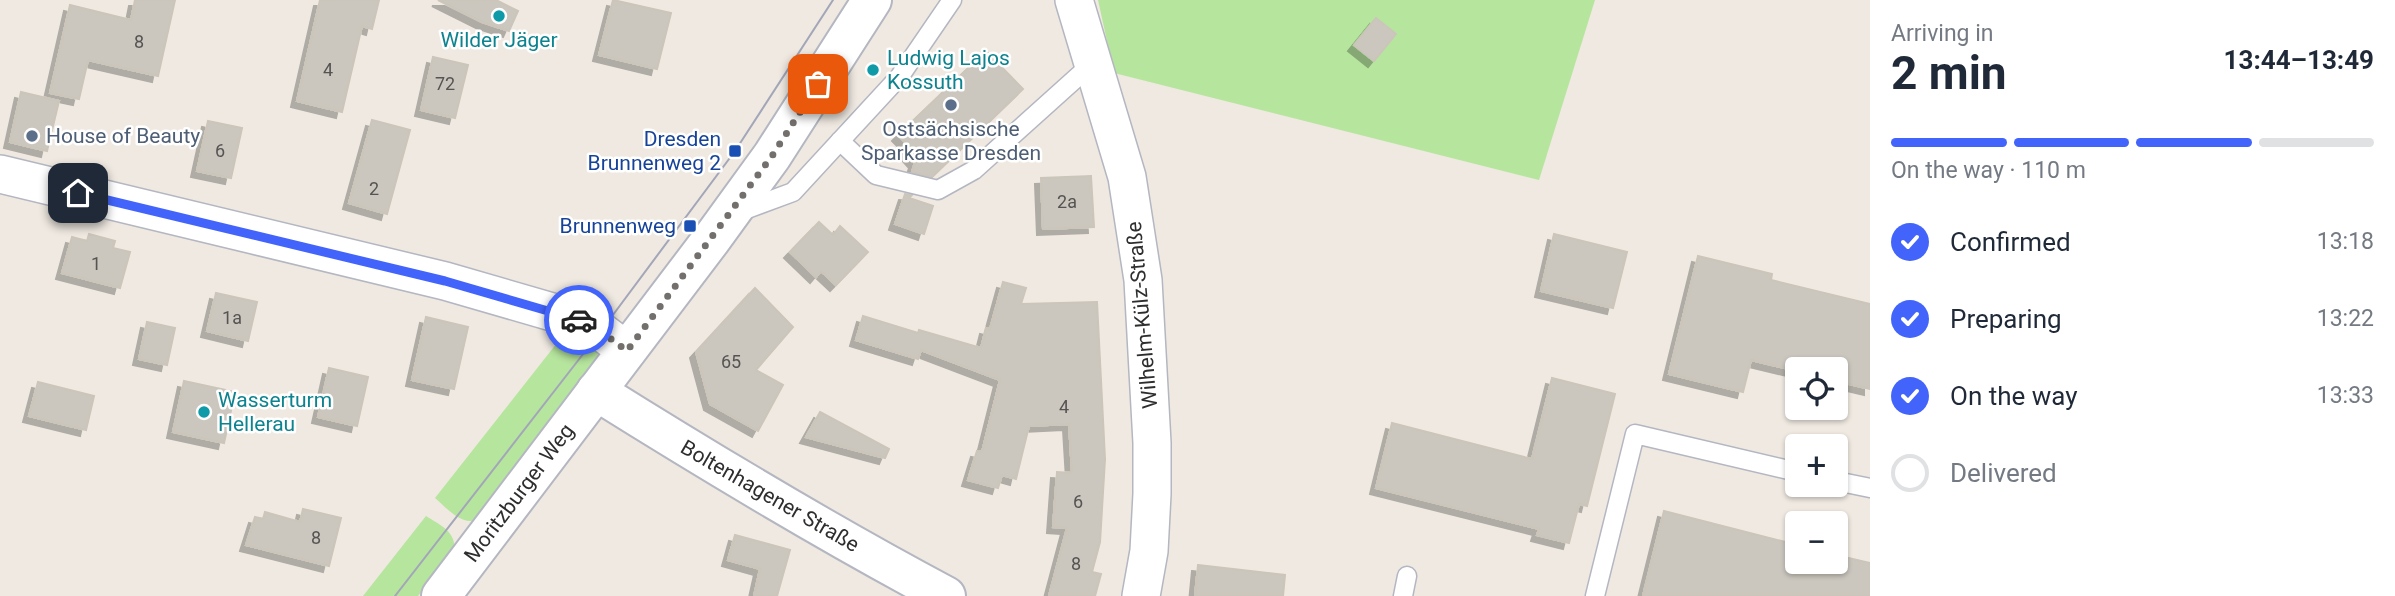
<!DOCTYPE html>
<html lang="en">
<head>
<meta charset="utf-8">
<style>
	:root { --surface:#fff; --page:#f2f2f3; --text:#1f2937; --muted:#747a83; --line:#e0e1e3; --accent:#4264fb }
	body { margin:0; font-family:Roboto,sans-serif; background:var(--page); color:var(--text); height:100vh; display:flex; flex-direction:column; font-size:26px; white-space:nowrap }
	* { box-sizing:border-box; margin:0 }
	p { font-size:23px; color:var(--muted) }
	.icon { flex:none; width:38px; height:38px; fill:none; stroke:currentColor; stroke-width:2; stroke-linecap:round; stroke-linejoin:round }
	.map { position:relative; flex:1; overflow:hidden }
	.drawer { display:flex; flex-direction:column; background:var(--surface); width:525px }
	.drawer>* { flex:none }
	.tools { position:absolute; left:1785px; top:357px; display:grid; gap:14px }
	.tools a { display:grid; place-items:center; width:63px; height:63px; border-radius:7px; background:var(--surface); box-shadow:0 2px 5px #0004; font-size:35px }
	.pin { position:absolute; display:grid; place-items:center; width:60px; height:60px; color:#fff; margin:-30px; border-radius:14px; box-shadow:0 4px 10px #0006 }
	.courier { position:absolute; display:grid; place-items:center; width:70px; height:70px; margin:-35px; border:5px solid #4264fb; border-radius:50%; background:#fff; color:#222; box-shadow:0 2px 9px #0007 }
	.summary em { font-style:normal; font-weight:700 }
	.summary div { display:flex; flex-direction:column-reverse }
	.summary { display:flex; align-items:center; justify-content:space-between; height:119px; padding:0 21px }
	h1 { font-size:46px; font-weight:700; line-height:52px }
	.bar { display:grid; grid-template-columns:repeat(4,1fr); gap:10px 7px; align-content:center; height:84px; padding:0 21px }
	.bar i { height:9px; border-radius:5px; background:var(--line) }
	.bar .on { background:var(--accent) }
	.bar p { grid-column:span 4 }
	ol { padding:0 21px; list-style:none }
	li { display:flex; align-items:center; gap:21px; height:77px }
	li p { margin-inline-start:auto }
	li .icon { padding:7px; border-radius:50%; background:var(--accent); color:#fff; stroke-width:4 }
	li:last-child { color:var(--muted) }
	li i { width:38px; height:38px; border:4px solid var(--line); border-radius:50% }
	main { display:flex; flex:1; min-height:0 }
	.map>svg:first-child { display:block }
	.green { fill:#b6e59e }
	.building { fill:#cbc7bf; stroke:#cbc5ba; stroke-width:2; filter:url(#shadow) }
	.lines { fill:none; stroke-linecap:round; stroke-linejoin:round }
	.lane-casing { stroke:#b4b7c1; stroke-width:21 }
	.street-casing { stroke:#b4b7c1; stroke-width:40 }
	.secondary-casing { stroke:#b4b7c1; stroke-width:42 }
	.lane { stroke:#fff; stroke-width:18 }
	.street { stroke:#fff; stroke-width:37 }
	.secondary { stroke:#fff; stroke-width:38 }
	.tram { stroke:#a3a6b8; stroke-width:2 }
	.done { stroke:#726f6d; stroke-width:7; stroke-dasharray:0 12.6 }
	.route { stroke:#4264fb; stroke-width:9 }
	.culture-dot { fill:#0f9aa8; stroke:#fff; stroke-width:2.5 }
	.service-dot { fill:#5c6f8a; stroke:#fff; stroke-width:2.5 }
	.transit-dot { fill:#1a4fb4; stroke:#fff; stroke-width:2.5 }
	.labels { text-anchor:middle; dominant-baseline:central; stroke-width:5; stroke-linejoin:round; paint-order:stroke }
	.number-label { font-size:18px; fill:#555452 }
	.culture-label { font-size:21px; fill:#0d838f; stroke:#fff; text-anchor:start }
	.service-label { font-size:21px; fill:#4e5e75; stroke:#fff }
	.transit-label { font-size:21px; fill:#164399; stroke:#fff; text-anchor:end }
	.street-label { font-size:21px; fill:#2e2e2e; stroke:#fff }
</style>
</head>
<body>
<main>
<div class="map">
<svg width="1870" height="596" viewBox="0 0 1870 596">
	<defs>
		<filter id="shadow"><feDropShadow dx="-6" dy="6" stdDeviation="0" flood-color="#0004"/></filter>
	</defs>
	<rect width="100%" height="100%" fill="#efe9e1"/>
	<g class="green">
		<polygon points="1098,0 1595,0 1539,180 1114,73"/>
		<path d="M568 329 597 352 599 358 478 519C462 527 447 508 435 498Z"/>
		<path d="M426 516C440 525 457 532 454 551L418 596H363Z"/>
	</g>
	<g class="building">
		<polygon points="135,0 175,0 158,76 88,60 79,99 50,93 70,5 131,20"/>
		<polygon points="320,0 379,0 372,29 362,26 342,112 297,101"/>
		<polygon points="438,0 496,0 518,11 509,31 482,22"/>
		<polygon points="613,0 671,13 657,69 599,55"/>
		<polygon points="1376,18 1396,34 1374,61 1354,45"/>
		<polygon points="986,51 1023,89 932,177 912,172 915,162 905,151 910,147 898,135"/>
		<polygon points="433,57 468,65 455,118 421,110"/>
		<polygon points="21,92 59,101 47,151 10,142"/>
		<polygon points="372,120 410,130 387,214 349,203"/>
		<polygon points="208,121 242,128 231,178 197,171"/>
		<polygon points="1091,176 1094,227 1043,229 1041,178"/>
		<polygon points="905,194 912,195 909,198 933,206 924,234 895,224"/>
		<polygon points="819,222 833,235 840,226 868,252 836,285 821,271 816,277 790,252"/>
		<polygon points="89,234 115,241 113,248 130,252 120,288 62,273 72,237 87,241"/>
		<polygon points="1554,234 1627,252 1613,308 1541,291"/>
		<polygon points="1698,256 1772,274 1771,280 1870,304 1870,389 1836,381 1836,369 1797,369 1797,371 1751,360 1743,392 1669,374"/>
		<polygon points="1003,282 1026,288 1021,304 1097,302 1105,459 1100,542 1092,572 1101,574 1095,596 1049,596 1067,528 1053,527 1057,472 1072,473 1069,424 1029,426 1016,479 1002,475 998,488 968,480 977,451 982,452 1000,380 921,350 918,359 856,340 863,316 918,333 919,330 981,348 986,328 990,329"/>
		<polygon points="755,288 793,327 756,370 783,385 758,431 710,404 696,352"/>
		<polygon points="216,293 257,302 248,341 207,331"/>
		<polygon points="426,317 468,327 454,389 412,380"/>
		<polygon points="147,322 175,328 167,365 139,359"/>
		<polygon points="329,368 368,377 357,426 318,417"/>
		<polygon points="1552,378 1615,394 1587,506 1579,504 1569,543 1537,535 1539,529 1376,488 1392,423 1532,459"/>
		<polygon points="184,381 235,392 224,443 173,432"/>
		<polygon points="38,382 94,396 86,430 29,416"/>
		<polygon points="820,412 889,449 885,458 806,437"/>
		<polygon points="303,509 341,518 329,566 246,545 255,517 263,519 265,512 300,522"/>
		<polygon points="1664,511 1797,545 1797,562 1836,562 1836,555 1870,563 1870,596 1643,596"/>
		<polygon points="735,535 790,550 777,596 754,596 760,569 728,560"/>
		<polygon points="1198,565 1285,575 1283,596 1195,596"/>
	</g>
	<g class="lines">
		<g class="lane-casing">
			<g id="lane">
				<polyline points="840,141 876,175 938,190 974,170 1084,71 1093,67"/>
				<polyline points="739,212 793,192 900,76 952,0"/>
				<polyline points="1836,481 1870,488"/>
				<polyline points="1403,596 1407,576"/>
				<polyline points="1595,596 1635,434 1797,472"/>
			</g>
		</g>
		<g class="street-casing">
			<g id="street">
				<polyline points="1074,0 1127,177 1143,280 1152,443 1152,494 1149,551 1141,596"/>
				<polyline points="0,174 445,281 590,323 627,351"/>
			</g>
		</g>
		<g class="secondary-casing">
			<g id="secondary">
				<path d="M596 391C711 463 827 533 946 596"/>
				<polyline points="441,596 711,240 772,156 872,0"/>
			</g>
		</g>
		<use href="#lane" class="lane"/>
		<use href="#street" class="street"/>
		<use href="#secondary" class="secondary"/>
		<polyline class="tram" points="395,596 601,331 735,151 833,0"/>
	</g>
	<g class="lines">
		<polyline class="done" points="579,320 590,323 627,351 772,156 818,84"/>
		<polyline class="route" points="78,193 445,281 579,320"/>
	</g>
	<g class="culture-dot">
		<circle cx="499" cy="16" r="7"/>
		<circle cx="873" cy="70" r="7"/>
		<circle cx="204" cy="412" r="7"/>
	</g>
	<g class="service-dot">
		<circle cx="951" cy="105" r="7"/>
		<circle cx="32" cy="136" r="7"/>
	</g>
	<g class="transit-dot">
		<rect x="728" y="144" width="14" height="14" rx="3.5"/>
		<rect x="683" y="219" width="14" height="14" rx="3.5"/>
	</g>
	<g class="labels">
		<g class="number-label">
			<text x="139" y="41">8</text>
			<text x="328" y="69">4</text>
			<text x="445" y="83">72</text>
			<text x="220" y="150">6</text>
			<text x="374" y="188">2</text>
			<text x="1067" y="201">2a</text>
			<text x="96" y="263">1</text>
			<text x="232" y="317">1a</text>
			<text x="731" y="361">65</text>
			<text x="1064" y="406">4</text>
			<text x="1078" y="501">6</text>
			<text x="316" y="537">8</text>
			<text x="1076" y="563">8</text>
		</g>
		<g class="culture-label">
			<text x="499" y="40" text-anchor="middle">Wilder Jäger</text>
			<text x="887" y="58">Ludwig Lajos<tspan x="887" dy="24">Kossuth</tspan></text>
			<text x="218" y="400">Wasserturm<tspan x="218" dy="24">Hellerau</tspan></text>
		</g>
		<g class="service-label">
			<text x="951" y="129">Ostsächsische<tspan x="951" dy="24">Sparkasse Dresden</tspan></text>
			<text x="46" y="136" text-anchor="start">House of Beauty</text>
		</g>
		<g class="transit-label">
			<text x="721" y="139">Dresden<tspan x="721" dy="24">Brunnenweg 2</tspan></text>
			<text x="676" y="226">Brunnenweg</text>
		</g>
		<g class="street-label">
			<text transform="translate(1142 315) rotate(-95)">Wilhelm-Külz-Straße</text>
			<text transform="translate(519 493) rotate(-53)">Moritzburger Weg</text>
			<text transform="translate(770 496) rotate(30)">Boltenhagener Straße</text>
		</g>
	</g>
</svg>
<div class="tools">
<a><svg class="icon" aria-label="locate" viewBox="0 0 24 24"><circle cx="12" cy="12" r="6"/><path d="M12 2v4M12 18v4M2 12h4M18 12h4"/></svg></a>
<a>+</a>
<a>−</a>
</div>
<div class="pin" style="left:818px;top:84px;background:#ea580c"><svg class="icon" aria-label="bag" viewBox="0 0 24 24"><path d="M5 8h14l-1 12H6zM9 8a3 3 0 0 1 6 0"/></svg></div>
<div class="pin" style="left:78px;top:193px;background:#1f2937"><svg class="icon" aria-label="home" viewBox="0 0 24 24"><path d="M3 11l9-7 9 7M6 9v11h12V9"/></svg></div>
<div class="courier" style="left:579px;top:320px"><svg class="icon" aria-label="car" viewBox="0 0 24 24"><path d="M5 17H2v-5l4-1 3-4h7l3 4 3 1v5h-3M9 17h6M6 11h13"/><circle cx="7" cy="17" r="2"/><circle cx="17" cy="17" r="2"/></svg></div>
</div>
<section class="drawer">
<div class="summary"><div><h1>2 min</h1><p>Arriving in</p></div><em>13:44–13:49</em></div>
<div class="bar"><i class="on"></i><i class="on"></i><i class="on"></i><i></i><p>On the way · 110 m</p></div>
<ol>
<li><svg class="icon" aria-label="check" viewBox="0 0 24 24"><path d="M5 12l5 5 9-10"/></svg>Confirmed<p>13:18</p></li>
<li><svg class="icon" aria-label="check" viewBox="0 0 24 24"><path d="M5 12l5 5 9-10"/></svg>Preparing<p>13:22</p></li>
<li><svg class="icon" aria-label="check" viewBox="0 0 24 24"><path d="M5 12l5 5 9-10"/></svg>On the way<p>13:33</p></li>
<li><i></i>Delivered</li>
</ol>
</section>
</main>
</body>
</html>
